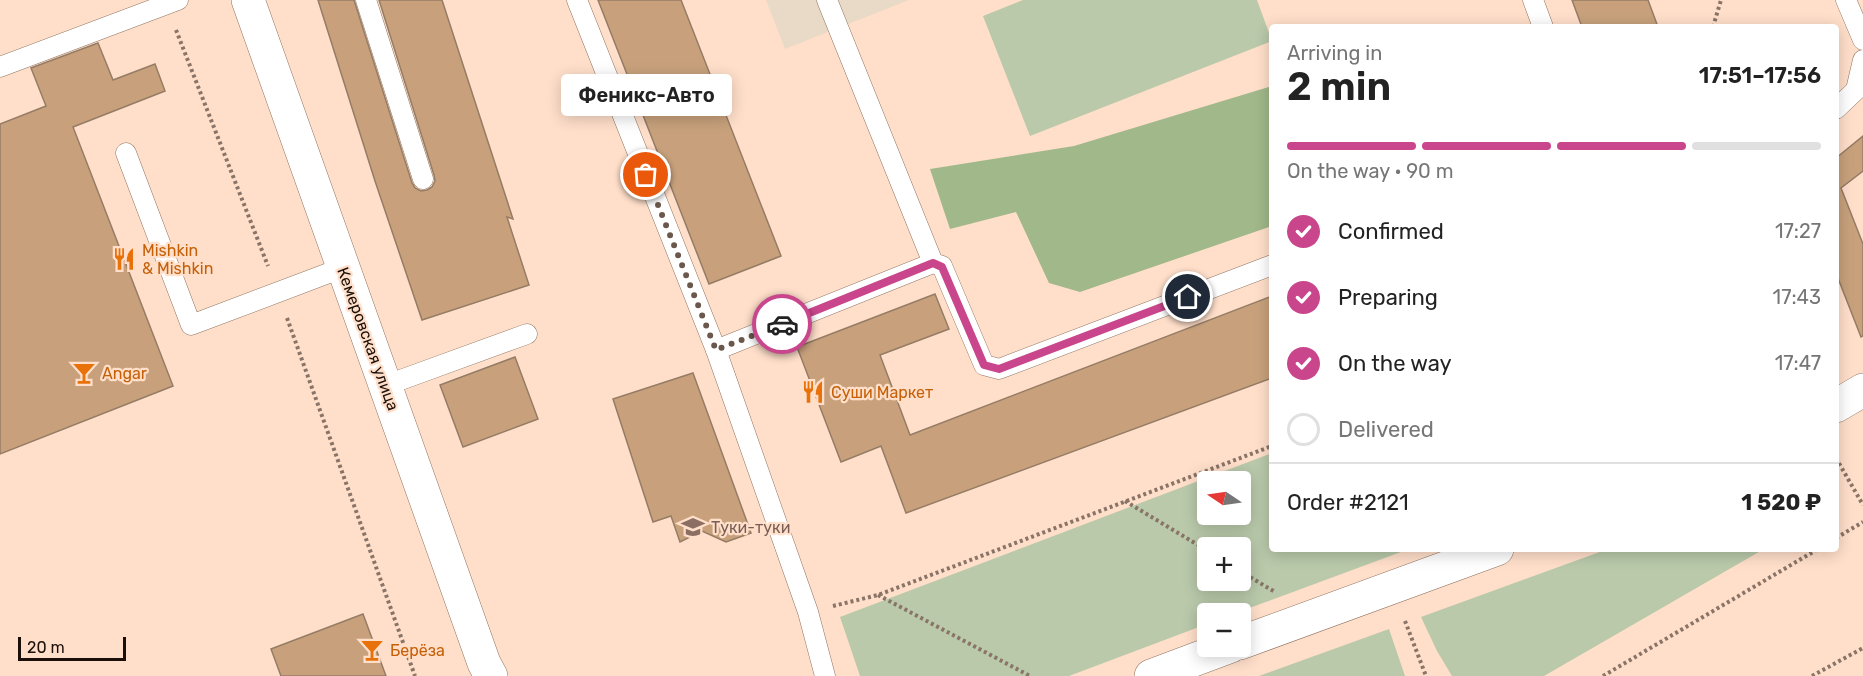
<!DOCTYPE html>
<html lang="en">
<head>
<meta charset="utf-8">
<style>
	:root { --surface:#fff; --page:#f2f2f2; --text:#222; --muted:#767676; --line:#e0e0e0; --accent:#c9468d }
	body { margin:0; font-family:Rubik,sans-serif; background:var(--page); color:var(--text); height:100vh; display:flex; flex-direction:column; font-size:22px; white-space:nowrap }
	* { box-sizing:border-box; margin:0 }
	p { font-size:20px; color:var(--muted) }
	.icon { flex:none; width:33px; height:33px; fill:none; stroke:currentColor; stroke-width:2; stroke-linecap:round; stroke-linejoin:round }
	.map { position:relative; flex:1; overflow:hidden }
	.details { position:absolute; left:1269px; top:24px; width:570px; height:528px; display:flex; flex-direction:column; background:var(--surface); border-radius:6px; box-shadow:0 3px 15px #0003 }
	.details>* { flex:none }
	.needle { width:39px; rotate:283deg }
	.tools { position:absolute; left:1197px; top:471px; display:grid; gap:12px }
	.tools a { display:grid; place-items:center; width:54px; height:54px; border-radius:6px; background:var(--surface); box-shadow:0 3px 15px #0003; font-size:30px }
	.scale { position:absolute; left:18px; bottom:15px; width:108px; box-sizing:border-box; padding-left:6px; border:3px solid #1b1009; border-top:0; font-size:16px; line-height:21px; white-space:nowrap; color:#1b1009; -webkit-text-stroke:4px #ffdfca; paint-order:stroke }
	.pin { position:absolute; display:grid; place-items:center; width:51px; height:51px; color:#fff; margin:-26px; border:3px solid #fff; border-radius:50%; box-shadow:0 2px 6px #0007 }
	.courier { position:absolute; display:grid; place-items:center; width:60px; height:60px; margin:-30px; border:4px solid #c9468d; border-radius:50%; background:#fff; color:#222; box-shadow:0 2px 8px #0007 }
	.bubble { position:absolute; height:42px; border-radius:6px; background:var(--surface); box-shadow:0 3px 15px #0003; font-size:20px; font-weight:600; line-height:42px; text-align:center }
	.headline em { font-style:normal; font-weight:600 }
	.headline div { display:flex; flex-direction:column-reverse }
	.headline { display:flex; align-items:center; justify-content:space-between; height:102px; padding:0 18px }
	h1 { font-size:39px; font-weight:600; line-height:45px }
	.bar { display:grid; grid-template-columns:repeat(4,1fr); gap:9px 6px; align-content:center; height:72px; padding:0 18px }
	.bar i { height:8px; border-radius:4px; background:var(--line) }
	.bar .current { background:var(--accent) }
	.bar p { grid-column:span 4 }
	.line { display:flex; align-items:center; gap:15px; padding:0 18px; border-top:2px solid var(--line) }
	.line div { flex:1 }
	ol { padding:0 18px; list-style:none }
	li { display:flex; align-items:center; gap:18px; height:66px }
	li p { margin-inline-start:auto }
	li .icon { padding:6px; border-radius:50%; background:var(--accent); color:#fff; stroke-width:4 }
	li:last-child { color:var(--muted) }
	li i { width:33px; height:33px; border:3px solid var(--line); border-radius:50% }
	.map>svg:first-child { display:block }
	.education { fill:#e8dac7 }
	.green { fill:#b9c9aa; fill-rule:evenodd }
	.forest { fill:#a0b88a }
	.building { fill:#c8a17c; stroke:#957c65; stroke-width:1.5 }
	.lines { fill:none; stroke-linecap:round; stroke-linejoin:round }
	.lane-casing { stroke:#907461; stroke-width:21 }
	.street-casing { stroke:#907461; stroke-width:34 }
	.path { stroke:#897467; stroke-width:4; stroke-dasharray:3 3; stroke-linecap:butt }
	.lane { stroke:#fff; stroke-width:20 }
	.street { stroke:#fff; stroke-width:33 }
	.done { stroke:#6b584d; stroke-width:6; stroke-dasharray:0 10.8 }
	.route { stroke:#c9468d; stroke-width:8 }
	.labels { text-anchor:middle; dominant-baseline:central; stroke-width:4.5; stroke-linejoin:round; paint-order:stroke }
	.food-label { font-size:16px; fill:#c56008; stroke:#ffdfca; text-anchor:start }
	.street-label { font-size:16px; fill:#1b1009; stroke:#ffdfca }
	.education-label { font-size:16px; fill:#785e54; stroke:#ffdfca; text-anchor:start }
</style>
</head>
<body>
<div class="map">
<svg width="1863" height="676" viewBox="0 0 1863 676">
	<rect width="100%" height="100%" fill="#ffdfca"/>
	<polygon class="education" points="766,0 909,0 785,49"/>
	<g class="green">
		<polygon points="1023,0 1257,0 1272,41 1030,136 983,16"/>
		<path d="M1272 453V549H1409L1236 613 1208 614 1207 624 1069 676H860L840 617ZM1208 482H1240V514H1208ZM1208 548H1240V580H1208Z"/>
		<polygon points="1608,549 1764,549 1544,676 1452,676 1437,651 1421,617"/>
		<polygon points="1389,629 1405,676 1259,676"/>
	</g>
	<polygon class="forest" points="1272,86 1272,226 1080,292 1049,283 1016,212 950,229 930,169 1074,146"/>
	<g class="building">
		<polygon points="318,0 354,0 412,183 415,188 421,191 427,190 432,187 435,181 434,175 379,0 442,0 513,219 507,217 529,285 422,320 375,181"/>
		<polygon points="598,0 681,0 781,256 709,284"/>
		<polygon points="1572,0 1648,0 1658,27 1582,27"/>
		<polygon points="98,43 113,80 155,64 165,91 73,127 173,386 0,454 0,124 46,106 31,68"/>
		<polygon points="1863,136 1863,171 1841,188 1863,244 1863,336 1861,337 1836,273 1836,158"/>
		<polygon points="935,294 949,329 880,355 910,435 1272,296 1272,378 906,513 881,446 841,462 797,347"/>
		<polygon points="515,357 538,419 463,447 440,385"/>
		<polygon points="693,373 751,533 726,542 702,531 680,542 671,516 653,522 613,399"/>
		<polygon points="363,614 386,676 281,676 271,649"/>
	</g>
	<g class="lines">
		<g class="lane-casing">
			<g id="lane">
				<polyline points="366,0 423,179"/>
				<polyline points="577,0 716,350 808,612 825,676"/>
				<polyline points="827,0 933,263"/>
				<polyline points="1533,0 1543,27"/>
				<polyline points="1846,0 1863,40"/>
				<polyline points="0,67 178,0"/>
				<polyline points="1836,109 1856,90 1863,60"/>
				<polyline points="126,153 191,325 342,268"/>
				<polyline points="716,350 933,263 942,266 984,365 999,369 1272,265"/>
				<polyline points="384,386 527,334"/>
			</g>
		</g>
		<g class="street-casing">
			<g id="street">
				<polyline points="248,0 484,663 491,676"/>
				<polyline points="1836,406 1863,390"/>
				<polyline points="1240,643 1497,549"/>
				<polyline points="1151,676 1231,646"/>
			</g>
		</g>
		<g class="path">
			<polyline points="1713,27 1721,0"/>
			<polyline points="176,30 268,266"/>
			<polyline points="287,318 415,676"/>
			<polyline points="1836,458 1863,505"/>
			<polyline points="1125,501 1208,551"/>
			<polyline points="1836,538 1863,522"/>
			<polyline points="1240,571 1275,592"/>
			<polyline points="878,595 1030,676"/>
			<polyline points="833,606 878,595 1272,446"/>
			<polyline points="1405,621 1426,676"/>
			<polyline points="1603,676 1818,549"/>
			<polyline points="1812,676 1863,648"/>
		</g>
		<use href="#lane" class="lane"/>
		<use href="#street" class="street"/>
	</g>
	<g class="lines">
		<polyline class="done" points="646,175 716,350 782,324"/>
		<polyline class="route" points="782,324 933,263 942,267 984,365 999,369 1188,297"/>
	</g>
	<defs>
		<g id="restaurant-bare" transform="scale(1.8)"><path d="M-5-6h1v4h1v-4h1v4h1v-4h1v5L-1.5 .5V6h-2V.5L-5-1ZM5-6V6H3V1.5H1.5Q1.5-4 5-6Z" fill="#e8710a" stroke="#ffdfca" stroke-width="2.5" paint-order="stroke"/></g>
		<g id="bar-bare" transform="scale(1.8)"><path d="M-6-5H6L.8 .8V4.5H3.5V6h-7V4.5H-.8V.8Z" fill="#e8710a" stroke="#ffdfca" stroke-width="2.5" paint-order="stroke"/></g>
		<g id="school-bare" transform="scale(1.8)"><path d="M0-5L7-2L0 1L-7-2ZM-4 1L0 2.5L4 1V4Q0 6-4 4Z" fill="#8d6e63" stroke="#ffdfca" stroke-width="2.5" paint-order="stroke"/></g>
	</defs>
	<g fill-rule="evenodd">
		<use href="#restaurant-bare" x="124" y="259"/>
		<use href="#bar-bare" x="84" y="373"/>
		<use href="#restaurant-bare" x="813" y="392"/>
		<use href="#school-bare" x="693" y="527"/>
		<use href="#bar-bare" x="372" y="650"/>
	</g>
	<g class="labels">
		<g class="food-label">
			<text x="142" y="250">Mishkin<tspan x="142" dy="18">&amp; Mishkin</tspan></text>
			<text x="102" y="373">Angar</text>
			<text x="831" y="392">Суши Маркет</text>
			<text x="390" y="650">Берёза</text>
		</g>
		<g class="street-label">
			<text transform="translate(368 339) rotate(70)">Кемеровская улица</text>
		</g>
		<g class="education-label">
			<text x="711" y="527">Туки-туки</text>
		</g>
	</g>
</svg>
<div class="tools">
<a><svg class="needle" viewBox="-14 -14 28 28"><path d="M0-13l5 13h-10z" fill="#e53935"/><path d="M0 13l5-13h-10z" fill="#767676"/></svg></a>
<a>+</a>
<a>−</a>
</div>
<div class="scale">20 m</div>
<div class="pin" style="left:646px;top:175px;background:#ea580c"><svg class="icon" aria-label="bag" viewBox="0 0 24 24"><path d="M5 8h14l-1 12H6zM9 8a3 3 0 0 1 6 0"/></svg></div>
<div class="pin" style="left:1188px;top:297px;background:#1f2937"><svg class="icon" aria-label="home" viewBox="0 0 24 24"><path d="M3 11l9-7 9 7M6 9v11h12V9"/></svg></div>
<div class="courier" style="left:782px;top:324px"><svg class="icon" aria-label="car" viewBox="0 0 24 24"><path d="M5 17H2v-5l4-1 3-4h7l3 4 3 1v5h-3M9 17h6M6 11h13"/><circle cx="7" cy="17" r="2"/><circle cx="17" cy="17" r="2"/></svg></div>
<div class="bubble" style="left:561px;top:74px;width:171px">Феникс-Авто</div>
<section class="details">
<div class="headline"><div><h1>2 min</h1><p>Arriving in</p></div><em>17:51–17:56</em></div>
<div class="bar"><i class="current"></i><i class="current"></i><i class="current"></i><i></i><p>On the way · 90 m</p></div>
<ol>
<li><svg class="icon" aria-label="check" viewBox="0 0 24 24"><path d="M5 12l5 5 9-10"/></svg>Confirmed<p>17:27</p></li>
<li><svg class="icon" aria-label="check" viewBox="0 0 24 24"><path d="M5 12l5 5 9-10"/></svg>Preparing<p>17:43</p></li>
<li><svg class="icon" aria-label="check" viewBox="0 0 24 24"><path d="M5 12l5 5 9-10"/></svg>On the way<p>17:47</p></li>
<li><i></i>Delivered</li>
</ol>
<div class="line" style="height:78px"><div>Order #2121</div><b>1 520 ₽</b></div>
</section>
</div>
</body>
</html>
